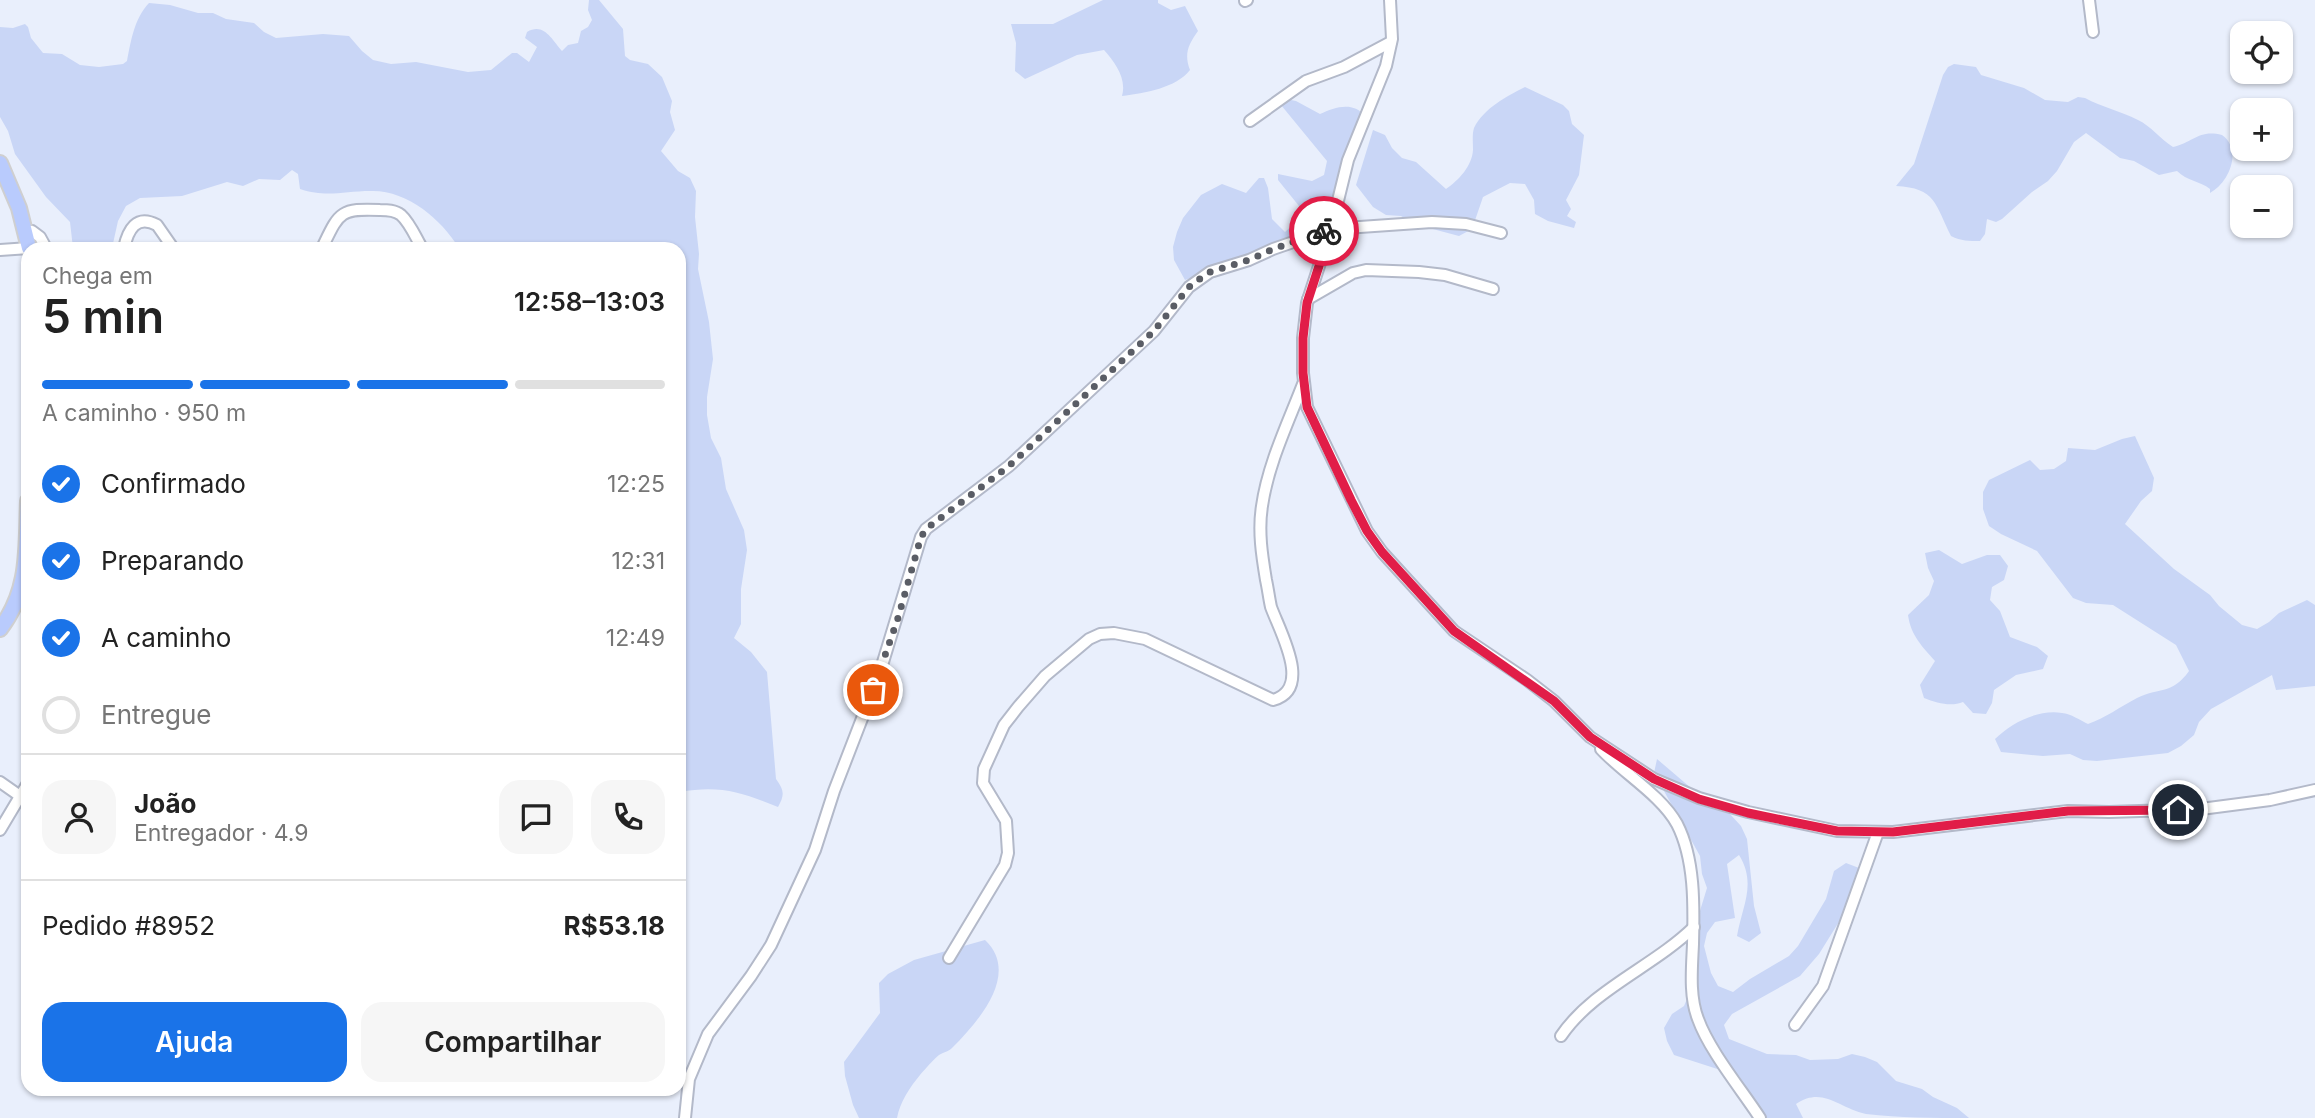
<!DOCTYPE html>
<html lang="pt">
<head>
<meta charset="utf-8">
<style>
	:root { --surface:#fff; --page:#f6f6f6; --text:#222; --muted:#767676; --line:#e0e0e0; --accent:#1a73e8 }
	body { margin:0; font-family:Inter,sans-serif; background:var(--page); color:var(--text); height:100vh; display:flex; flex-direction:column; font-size:26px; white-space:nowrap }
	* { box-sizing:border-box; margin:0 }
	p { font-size:23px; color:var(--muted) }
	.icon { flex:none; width:38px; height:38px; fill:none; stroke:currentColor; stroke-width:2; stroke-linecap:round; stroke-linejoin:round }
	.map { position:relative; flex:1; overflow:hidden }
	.panel { position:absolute; left:21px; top:242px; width:665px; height:854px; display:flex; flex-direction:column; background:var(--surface); border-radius:21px; box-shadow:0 2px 5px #0004 }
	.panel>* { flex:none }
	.buttons { position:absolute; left:2230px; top:21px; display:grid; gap:14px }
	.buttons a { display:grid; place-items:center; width:63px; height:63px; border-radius:14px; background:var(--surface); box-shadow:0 2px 5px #0004; font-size:35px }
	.pin { position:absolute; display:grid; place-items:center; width:60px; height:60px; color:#fff; margin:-30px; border:4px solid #fff; border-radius:50%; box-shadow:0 2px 7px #0007 }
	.courier { position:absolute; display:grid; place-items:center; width:70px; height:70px; margin:-35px; border:5px solid #e11d48; border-radius:50%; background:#fff; color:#222; box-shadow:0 2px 9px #0007 }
	.headline em { font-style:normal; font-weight:600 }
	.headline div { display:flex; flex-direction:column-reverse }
	.headline { display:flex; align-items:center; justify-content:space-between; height:119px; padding:0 21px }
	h1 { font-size:46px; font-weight:600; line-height:52px }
	.bar { display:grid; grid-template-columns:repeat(4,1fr); gap:10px 7px; align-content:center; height:84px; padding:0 21px }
	.bar i { height:9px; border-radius:5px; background:var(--line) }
	.bar .current { background:var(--accent) }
	.bar p { grid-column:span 4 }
	.line { display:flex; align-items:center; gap:18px; padding:0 21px; border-top:2px solid var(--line) }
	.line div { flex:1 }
	.round { display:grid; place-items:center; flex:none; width:74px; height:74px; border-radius:21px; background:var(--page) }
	ol { padding:0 21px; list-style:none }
	li { display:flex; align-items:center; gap:21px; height:77px }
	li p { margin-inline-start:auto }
	li .icon { padding:7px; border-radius:50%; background:var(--accent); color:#fff; stroke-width:4 }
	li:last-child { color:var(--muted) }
	li i { width:38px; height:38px; border:4px solid var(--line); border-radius:50% }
	.cta { display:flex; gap:14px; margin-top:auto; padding:14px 21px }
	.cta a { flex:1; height:80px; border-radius:21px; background:var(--accent); color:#fff; font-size:28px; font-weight:600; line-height:80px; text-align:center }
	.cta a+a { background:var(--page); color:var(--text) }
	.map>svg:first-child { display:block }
	.green { fill:#c9d6f6 }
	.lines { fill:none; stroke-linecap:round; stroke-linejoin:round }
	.minor-casing { stroke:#b3b9c9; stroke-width:14 }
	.major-casing { stroke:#cfcfd0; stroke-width:18 }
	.minor { stroke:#fff; stroke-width:10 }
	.major { stroke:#b9cbfd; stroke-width:14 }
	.done { stroke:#5a5d65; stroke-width:7; stroke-dasharray:0 12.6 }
	.route { stroke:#e11d48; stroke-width:9 }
</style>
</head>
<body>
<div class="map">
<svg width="2315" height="1118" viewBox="0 0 2315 1118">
	<rect width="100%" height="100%" fill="#e9effc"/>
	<g class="green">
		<path d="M589 0H599L623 29 625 56 630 60 648 64 662 77 672 101 670 112 675 130 661 151 678 171 690 178 696 191 695 217 699 254 698 269 709 322 713 359 707 397V415L711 438 721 458 726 489 744 530 747 550 741 589V624L734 638 751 652 767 672 776 779C784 790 785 795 778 807 740 792 721 785 679 792V248H459C441 219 407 190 371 191 343 191 327 198 300 189L298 174 292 170 280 180 259 179 243 186 227 182 182 196 140 198 126 206 118 221 112 248H73L70 222 46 197 15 154 8 131 0 117V27L13 28 25 24 28 27 31 38 43 53 62 54 80 65 99 67 123 64 127 61C131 41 134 19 149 3L170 5 198 13H213L226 19 254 23 264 32 276 38 323 34 349 36 362 51 373 60 391 64 416 62 468 72 491 70 512 53H517L529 62 537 47 525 38 527 32C544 22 552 40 562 51L568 45 578 43 581 31 588 27 592 20 588 10Z"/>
		<path d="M1103 0H1158V3L1171 10 1185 6 1198 31C1188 45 1184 54 1190 70 1176 88 1145 93 1122 96 1127 79 1115 62 1104 50L1077 55 1025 79 1015 71 1016 43 1011 24H1053Z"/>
		<path d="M1954 64 1976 67 1981 75 2024 88 2045 100 2068 102 2078 97 2085 98C2102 107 2120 111 2138 120 2151 126 2160 139 2173 147 2194 142 2199 129 2222 135 2243 150 2229 183 2210 193V189C2200 181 2187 181 2177 171L2159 175 2134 161 2120 158 2086 133 2074 142 2057 171 2048 181 2032 192 2002 219 1996 222 1987 219 1985 234 1980 241C1969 241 1961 241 1951 236 1935 204 1936 188 1896 186L1914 164 1943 75 1948 67Z"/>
		<path d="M1525 87 1563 105 1569 111 1572 124 1584 135 1579 175 1566 200 1571 209 1567 216 1576 222 1574 228 1548 221 1535 214 1534 200 1525 184 1510 183 1483 197 1472 229 1459 236 1414 224 1401 216 1386 215 1373 207 1356 185 1373 130 1385 135 1392 148 1402 158 1416 162 1446 189C1459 180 1472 166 1473 150 1473 143 1472 134 1474 128 1484 108 1507 96 1525 87Z"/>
		<path d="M1291 100 1296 101 1320 114C1335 107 1353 101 1365 116L1322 242C1295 237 1214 270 1185 280L1174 260 1173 247 1177 232 1183 218 1201 195 1222 184 1246 193 1259 178H1264L1268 188 1272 219 1285 232 1297 221 1299 206 1278 180V174L1312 181 1324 175 1327 161 1281 105Z"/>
		<path d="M2135 436 2154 478 2152 491 2141 501 2125 524 2174 569 2210 595 2219 606 2242 625 2257 629 2269 622 2279 613 2307 600 2315 605V686L2276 690 2272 675 2211 709 2199 722 2194 735 2181 746 2168 753 2097 761 2083 760 2070 754 2043 756 2001 752 1995 739C2011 723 2038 709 2062 713 2071 714 2080 720 2088 724 2105 718 2120 707 2137 698 2159 687 2172 695 2189 671L2176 645 2113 605 2086 603 2073 598 2037 551 2001 534 1989 526 1983 509V492L1989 480 2030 460 2040 470 2054 469 2066 461 2068 448 2095 450 2122 439Z"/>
		<path d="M1939 550 1962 564 1987 555H2000L2008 566 2004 580 1992 587 1990 600 2000 611 2010 637 2037 647 2048 656 2043 669 2016 675 1994 690 1992 703 1986 714 1973 713 1963 702C1951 707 1937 703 1924 698L1920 685 1935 661C1922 646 1911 636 1908 615L1929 595 1934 581 1928 568 1925 553Z"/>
		<path d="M1657 759 1698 794 1729 813 1741 826 1747 839 1754 906 1761 933 1749 942 1737 936C1742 906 1757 884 1739 855L1727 864 1735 918 1715 922 1707 933 1704 946 1711 973 1718 986 1733 992 1750 979 1789 956 1798 946 1826 899 1834 871 1846 863 1859 868 1865 881 1853 906 1842 917 1819 954 1800 976 1732 1014 1724 1025 1729 1039 1767 1054 1796 1055 1810 1060 1838 1059 1852 1054 1865 1057 1877 1062 1896 1081 1922 1089 1933 1097 1957 1108 1969 1118C1935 1118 1899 1118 1866 1114 1838 1108 1823 1086 1796 1104L1803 1118H1761L1739 1076 1674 1055 1667 1041 1664 1028 1672 1014 1684 1006 1689 994 1691 979 1687 953 1707 888 1702 874 1700 856 1654 773Z"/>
		<path d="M985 940C1020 973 980 1020 953 1047 950 1051 944 1052 939 1055 933 1060 926 1068 920 1075 910 1087 900 1102 897 1118H859L853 1105 845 1076 844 1062 880 1013 879 983 888 974 914 960Z"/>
	</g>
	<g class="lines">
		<g class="minor-casing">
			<g id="minor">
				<polyline points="1390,0 1392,39 1386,66 1348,160 1331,229 1307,303 1303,338 1303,373 1307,407 1367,531 1382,552 1454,631 1527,680 1554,701 1590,737 1654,779 1699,798 1748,812 1837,831 1893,832 2068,811 2109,812 2201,809 2270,800 2315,790"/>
				<polyline points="2089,0 2093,32"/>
				<polyline points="1245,1 1247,0"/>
				<polyline points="1250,121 1306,81 1344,67 1391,42"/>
				<polyline points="26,232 32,231 40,237 46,248"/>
				<path d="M124 248C128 230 136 214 157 225L173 248"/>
				<path d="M322 248C339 213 339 208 380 210 387 210 395 210 401 215 410 223 416 238 422 248"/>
				<polyline points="0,250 29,248"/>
				<polyline points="1308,299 1353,273 1366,270 1419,272 1445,275 1493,289"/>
				<path d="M1601 749C1623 773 1661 795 1677 824 1695 859 1694 906 1693 944 1692 968 1689 996 1698 1019 1709 1050 1741 1089 1760 1118"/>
				<polyline points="0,782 20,796"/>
				<polyline points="0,830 28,783"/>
				<path d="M949 958 1005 865 1008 853 1006 821 983 783 984 769 1004 725 1018 707 1045 676 1089 639 1100 634 1114 633 1145 639 1273 700C1313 689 1280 632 1271 607 1269 598 1268 589 1266 580 1262 556 1258 531 1262 506 1268 464 1288 423 1303 384"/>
				<polyline points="1795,1025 1823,986 1878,832"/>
				<path d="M1561 1036C1593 989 1653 967 1694 927"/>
				<polyline points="685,1118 689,1079 708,1034 751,976 771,945 815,850 834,791 880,672 921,537 926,529 1009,466 1154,331 1189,287 1210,272 1249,260 1273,249 1331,229 1432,222 1466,224 1501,233"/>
			</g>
		</g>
		<g class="major-casing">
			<g id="major">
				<polyline points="0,163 19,208 29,248"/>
				<path d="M0 629C30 590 26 548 28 501"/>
			</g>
		</g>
		<use href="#minor" class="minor"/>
		<use href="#major" class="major"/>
	</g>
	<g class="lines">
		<polyline class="done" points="873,690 898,618 921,537 926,529 1009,466 1154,331 1189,287 1198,280 1210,272 1249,260 1273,249 1324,231"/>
		<polyline class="route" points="1324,231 1331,229 1307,303 1303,338 1303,373 1307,407 1351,500 1367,531 1382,552 1454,631 1554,701 1590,737 1654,779 1699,799 1748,813 1837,831 1893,832 2068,811 2178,810"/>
	</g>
</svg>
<div class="buttons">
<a><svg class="icon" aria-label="locate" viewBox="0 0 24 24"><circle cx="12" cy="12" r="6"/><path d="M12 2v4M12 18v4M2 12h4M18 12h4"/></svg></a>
<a>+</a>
<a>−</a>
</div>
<div class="pin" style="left:873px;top:690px;background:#ea580c"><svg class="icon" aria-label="bag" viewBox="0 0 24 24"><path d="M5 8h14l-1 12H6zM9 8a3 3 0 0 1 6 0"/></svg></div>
<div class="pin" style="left:2178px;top:810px;background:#1f2937"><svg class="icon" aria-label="home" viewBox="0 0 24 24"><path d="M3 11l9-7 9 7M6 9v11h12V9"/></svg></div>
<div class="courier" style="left:1324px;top:231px"><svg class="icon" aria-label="bike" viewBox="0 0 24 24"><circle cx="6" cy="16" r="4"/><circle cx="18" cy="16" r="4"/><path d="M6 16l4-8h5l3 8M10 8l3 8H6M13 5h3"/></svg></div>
<section class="panel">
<div class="headline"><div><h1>5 min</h1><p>Chega em</p></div><em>12:58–13:03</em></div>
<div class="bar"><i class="current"></i><i class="current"></i><i class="current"></i><i></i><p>A caminho · 950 m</p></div>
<ol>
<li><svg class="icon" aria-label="check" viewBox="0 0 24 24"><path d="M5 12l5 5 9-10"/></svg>Confirmado<p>12:25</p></li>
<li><svg class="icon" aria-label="check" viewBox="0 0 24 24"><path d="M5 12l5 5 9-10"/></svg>Preparando<p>12:31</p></li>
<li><svg class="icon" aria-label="check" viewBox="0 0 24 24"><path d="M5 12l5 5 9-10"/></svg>A caminho<p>12:49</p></li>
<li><i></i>Entregue</li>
</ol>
<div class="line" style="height:126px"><a class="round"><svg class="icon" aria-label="person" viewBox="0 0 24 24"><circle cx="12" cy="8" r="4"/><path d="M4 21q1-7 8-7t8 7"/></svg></a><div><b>João</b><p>Entregador · 4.9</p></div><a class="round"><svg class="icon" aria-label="chat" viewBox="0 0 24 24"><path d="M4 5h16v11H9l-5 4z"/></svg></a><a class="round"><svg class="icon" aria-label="phone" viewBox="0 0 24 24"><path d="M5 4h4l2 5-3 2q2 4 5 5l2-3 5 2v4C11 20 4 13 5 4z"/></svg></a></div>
<div class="line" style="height:91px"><div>Pedido #8952</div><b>R$53.18</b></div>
<div class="cta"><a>Ajuda</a><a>Compartilhar</a></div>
</section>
</div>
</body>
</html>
